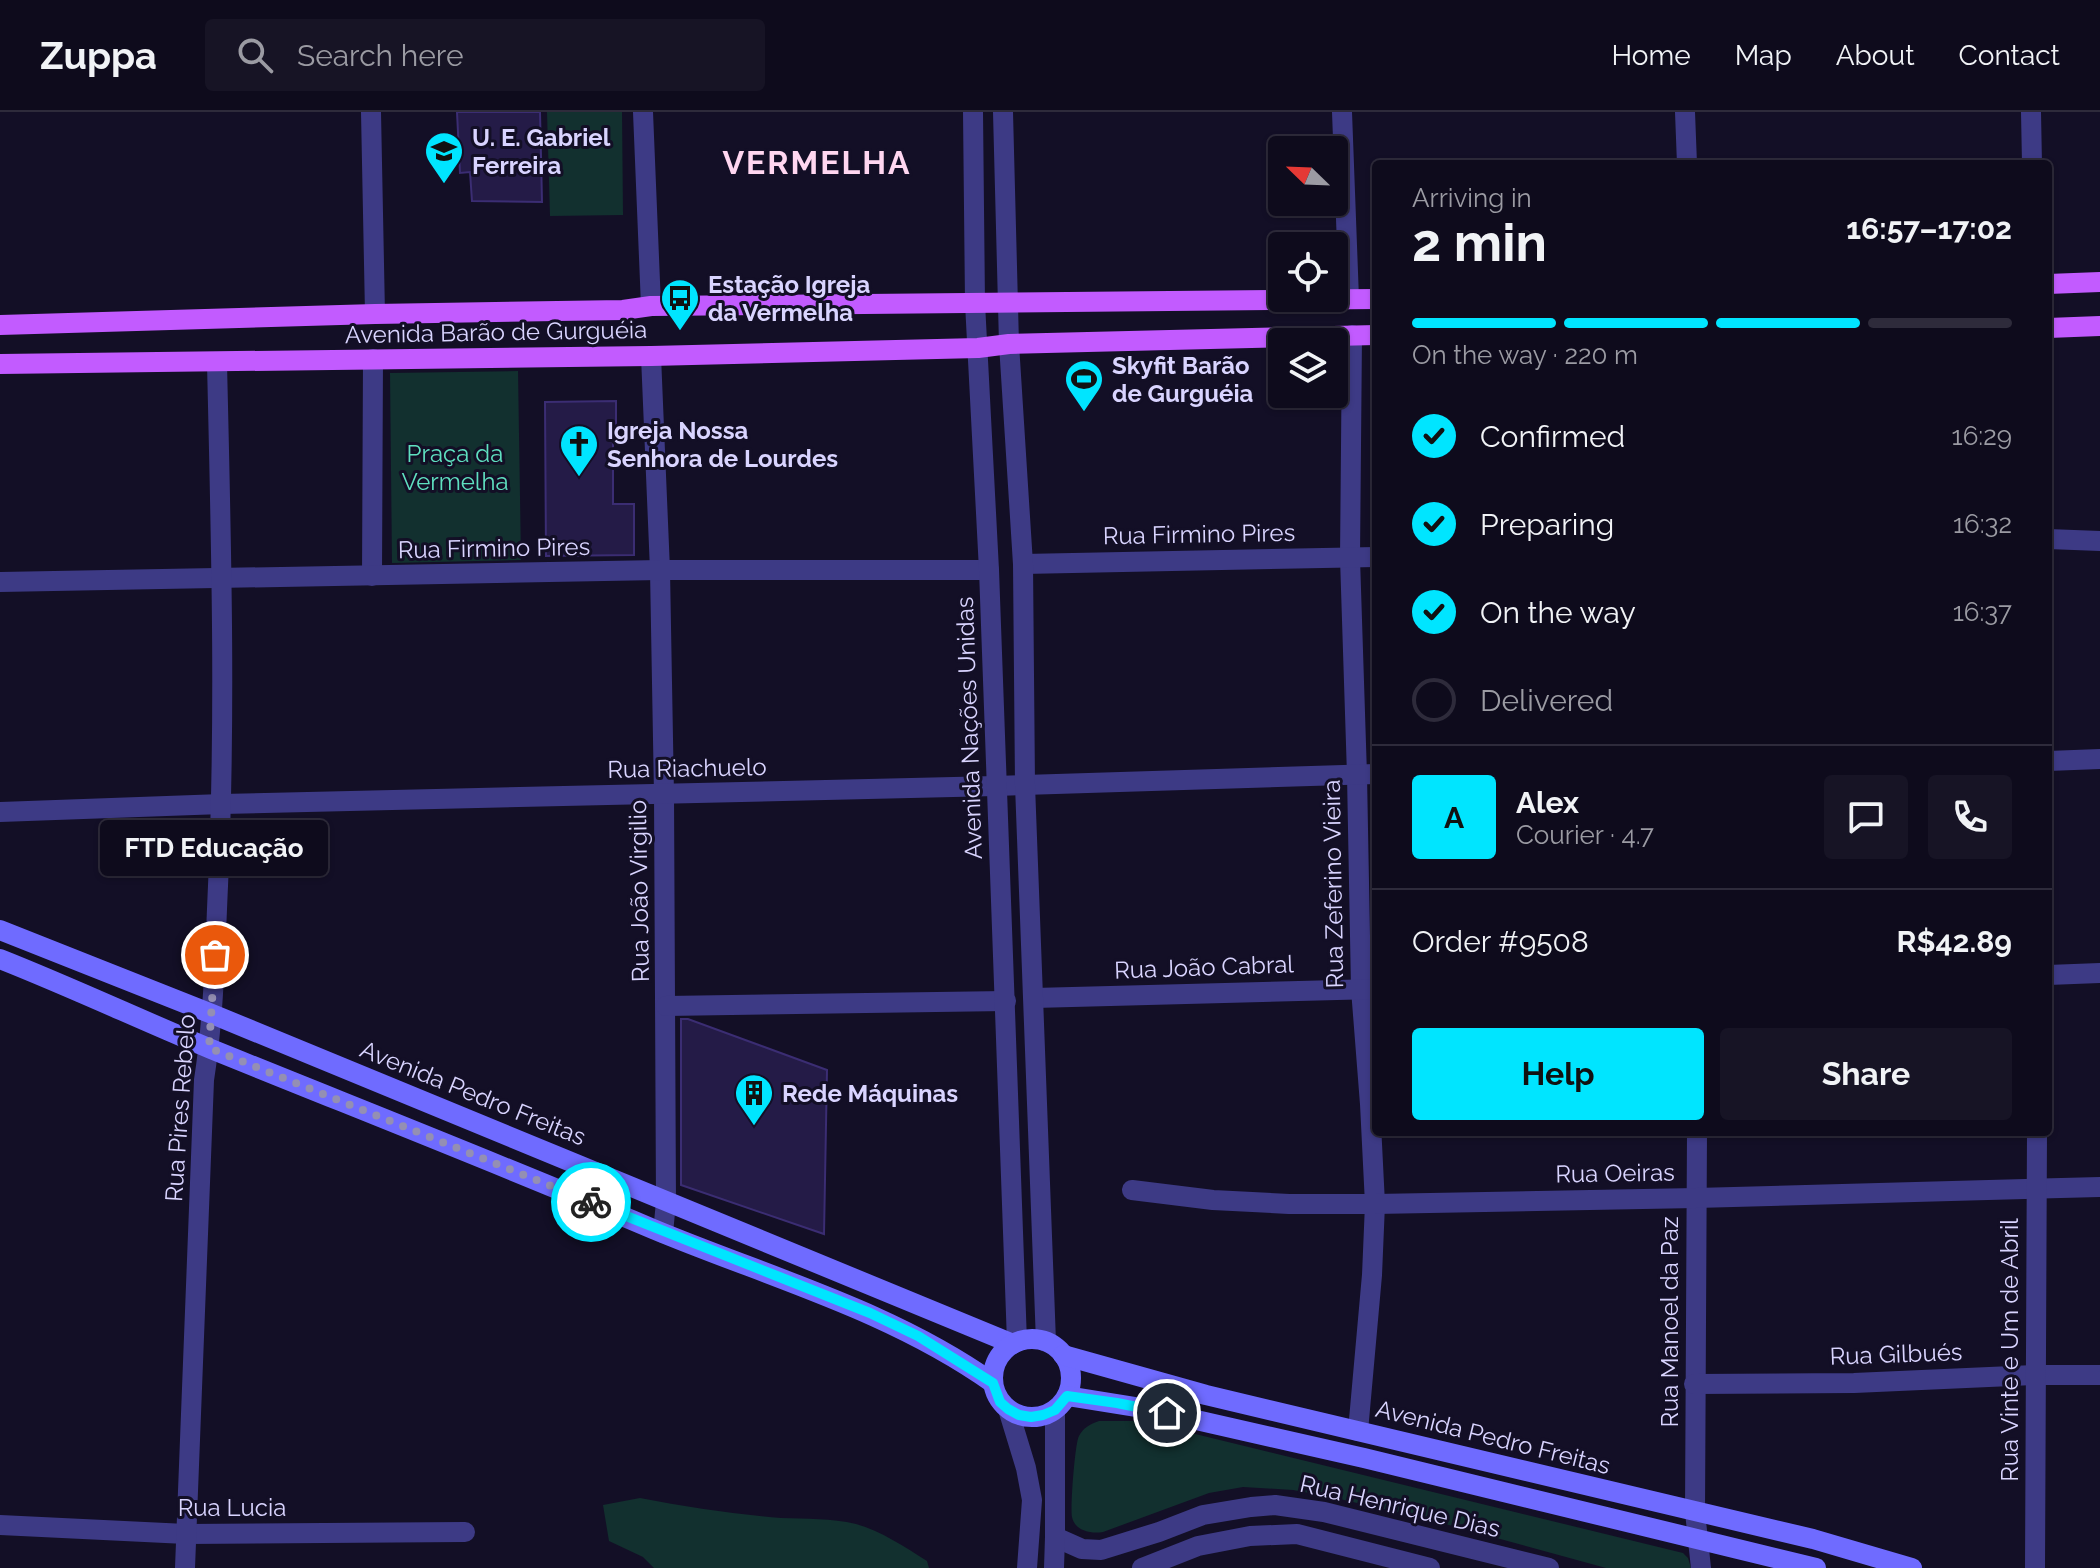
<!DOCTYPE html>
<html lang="en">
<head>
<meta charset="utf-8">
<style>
	:root { --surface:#0e0b1c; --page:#171425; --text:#f1f3f6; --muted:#9b9ba3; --line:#2e2b3b; --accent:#00e5ff }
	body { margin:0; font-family:Raleway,sans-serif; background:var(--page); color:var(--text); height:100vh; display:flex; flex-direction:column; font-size:30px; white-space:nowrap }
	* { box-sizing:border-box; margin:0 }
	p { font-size:26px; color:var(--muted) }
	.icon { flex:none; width:44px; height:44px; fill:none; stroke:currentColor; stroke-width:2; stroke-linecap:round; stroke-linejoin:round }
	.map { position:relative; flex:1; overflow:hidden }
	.panel { position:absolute; left:1372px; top:48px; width:680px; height:976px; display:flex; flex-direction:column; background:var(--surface); border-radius:8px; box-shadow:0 2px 6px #0004,0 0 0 2px var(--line) }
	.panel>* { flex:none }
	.needle { width:52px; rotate:293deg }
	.controls { position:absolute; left:1268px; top:24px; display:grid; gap:16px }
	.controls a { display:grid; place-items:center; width:80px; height:80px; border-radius:8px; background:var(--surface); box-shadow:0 2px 6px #0004,0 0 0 2px var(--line); font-size:40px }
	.pin { position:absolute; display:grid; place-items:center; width:68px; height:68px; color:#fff; margin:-34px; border:4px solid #fff; border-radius:50%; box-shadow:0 2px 8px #0007 }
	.courier { position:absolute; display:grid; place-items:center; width:80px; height:80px; margin:-40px; border:6px solid #00e5ff; border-radius:50%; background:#fff; color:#222; box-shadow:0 2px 10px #0007 }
	.bubble { position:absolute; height:56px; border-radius:8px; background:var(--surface); box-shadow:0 2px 6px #0004,0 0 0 2px var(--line); font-size:26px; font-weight:700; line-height:56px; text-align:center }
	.overview em { font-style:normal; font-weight:700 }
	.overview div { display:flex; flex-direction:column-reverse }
	.overview { display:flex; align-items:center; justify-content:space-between; height:136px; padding:0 40px }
	h1 { font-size:52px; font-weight:700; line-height:60px }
	.bar { display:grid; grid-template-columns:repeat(4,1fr); gap:12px 8px; align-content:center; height:96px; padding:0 40px }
	.bar i { height:10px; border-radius:6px; background:var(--line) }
	.bar .selected { background:var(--accent) }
	.bar p { grid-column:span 4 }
	.line { display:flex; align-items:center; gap:20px; padding:0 40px; border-top:2px solid var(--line) }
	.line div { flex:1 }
	.round { display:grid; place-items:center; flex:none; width:84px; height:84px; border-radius:8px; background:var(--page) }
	ol { padding:0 40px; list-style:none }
	li { display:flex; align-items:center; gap:24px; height:88px }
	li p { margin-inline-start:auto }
	li .icon { padding:8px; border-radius:50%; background:var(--accent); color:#111; stroke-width:4 }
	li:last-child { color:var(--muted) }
	li i { width:44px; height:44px; border:4px solid var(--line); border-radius:50% }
	.primary-button { display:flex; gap:16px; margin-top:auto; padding:16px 40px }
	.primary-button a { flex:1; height:92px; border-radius:8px; background:var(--accent); color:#111; font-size:32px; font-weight:700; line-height:92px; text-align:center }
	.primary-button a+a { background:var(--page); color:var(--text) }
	header { display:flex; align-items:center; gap:48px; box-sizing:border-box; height:112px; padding:0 40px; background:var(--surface); border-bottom:2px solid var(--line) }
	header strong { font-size:38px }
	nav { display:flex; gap:44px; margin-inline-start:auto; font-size:28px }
	.search { width:560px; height:72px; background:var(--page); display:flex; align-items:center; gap:20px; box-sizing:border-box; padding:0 28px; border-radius:8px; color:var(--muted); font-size:30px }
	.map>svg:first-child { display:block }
	.green { fill:#12302f }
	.building { fill:#241b47; stroke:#3b2d73; stroke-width:2 }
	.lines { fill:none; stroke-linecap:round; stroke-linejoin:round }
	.minor { stroke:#3d3a85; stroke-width:20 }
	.tertiary { stroke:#3d3a85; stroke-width:20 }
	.secondary { stroke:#6f6bff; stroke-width:20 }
	.primary { stroke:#c25bff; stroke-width:20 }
	.done { stroke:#948fb3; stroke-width:8; stroke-dasharray:0 14.4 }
	.route { stroke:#00e5ff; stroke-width:10 }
	.labels { text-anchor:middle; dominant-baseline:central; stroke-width:6; stroke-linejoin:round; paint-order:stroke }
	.poi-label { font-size:24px; font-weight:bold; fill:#d9d4ff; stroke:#130f26; text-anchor:start }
	.street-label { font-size:24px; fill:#d9d4ff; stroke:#130f26 }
	.park-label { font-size:24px; fill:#5fe0c0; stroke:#130f26 }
	.district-label { font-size:32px; font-weight:bold; letter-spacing:2px; fill:#ffd6f0; stroke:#130f26 }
</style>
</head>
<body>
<header>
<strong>Zuppa</strong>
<div class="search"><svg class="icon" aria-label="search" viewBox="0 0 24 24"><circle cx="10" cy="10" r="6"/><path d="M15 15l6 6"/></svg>Search here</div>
<nav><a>Home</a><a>Map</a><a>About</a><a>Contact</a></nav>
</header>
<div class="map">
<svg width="2100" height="1456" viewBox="0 0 2100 1456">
	<rect width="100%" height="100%" fill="#130f26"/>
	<g class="green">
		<polygon points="547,0 622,0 623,103 550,104"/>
		<polygon points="518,259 521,448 392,451 390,261"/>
		<path d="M1099 1309H1142L1683 1441 1688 1446 1691 1456H1606L1427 1407 1331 1385 1293 1378 1243 1375 1209 1381 1103 1420C1091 1422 1075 1419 1072 1405 1070 1397 1075 1330 1079 1324 1083 1316 1090 1312 1099 1309Z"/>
		<path d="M640 1386C687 1395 734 1402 781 1406 806 1407 831 1406 856 1412 881 1419 905 1435 927 1449L929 1456H654L643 1445 609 1429 603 1393Z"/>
	</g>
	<g class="building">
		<polygon points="457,0 540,0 542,90 472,89 470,60 460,61"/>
		<polygon points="616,289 616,323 613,323 613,392 634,392 634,443 546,444 545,290"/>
		<polygon points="681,907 688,907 827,958 824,1122 681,1073"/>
	</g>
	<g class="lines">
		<g class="minor">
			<polyline points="371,0 375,202"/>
			<polyline points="643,0 651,194"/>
			<polyline points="1342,0 1349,187"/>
			<polyline points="1685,0 1687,52"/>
			<polyline points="2031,0 2032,52"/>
			<polyline points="1352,223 1350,446 1357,663 1361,877 1370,992 1375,1092 1372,1163 1358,1319"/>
			<polyline points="651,244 660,458 664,683 666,1090 663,1121"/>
			<polyline points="2048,427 2100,429"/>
			<polyline points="1023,452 1376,445"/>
			<polyline points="372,464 373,247"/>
			<polyline points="0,470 660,458 989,458"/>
			<polyline points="2048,649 2100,647"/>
			<polyline points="0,700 222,692 996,674 1376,662"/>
			<polyline points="2048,863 2100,861"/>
			<polyline points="1034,886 1376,877"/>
			<polyline points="666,894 1006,889"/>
			<polyline points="1697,1020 1695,1400 1701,1456"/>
			<polyline points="1132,1078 1213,1088 1289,1092 1375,1092 1696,1086 2100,1075"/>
			<polyline points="1694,1272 1854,1271 2035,1263 2100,1263"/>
			<polyline points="0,1413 186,1422 465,1420"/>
			<polyline points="1055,1425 1082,1437 1101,1438 1159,1420 1203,1403 1251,1395 1275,1393 1324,1400 1549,1456"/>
			<path d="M185 1456 204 968C214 904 215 839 218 774 226 600 221 425 217 251"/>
			<polyline points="1142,1456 1198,1434 1250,1424 1297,1422 1430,1456"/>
			<polyline points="2035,1456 2037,1020"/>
		</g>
		<g class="tertiary">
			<polyline points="973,0 975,191 989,458 1017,1230"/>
			<polyline points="1003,0 1009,232 1023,452 1025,673 1046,1230"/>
			<polyline points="1008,1297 1026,1356 1032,1388 1027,1456"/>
			<polyline points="1054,1456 1055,1425 1055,1298"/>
		</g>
		<g class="secondary">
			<polyline points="0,818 212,902 1013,1232"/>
			<path d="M0 847C71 875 141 908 211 937 359 997 507 1055 653 1117 768 1165 890 1198 993 1271"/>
			<circle cx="1032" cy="1266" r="39"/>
			<polyline points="1063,1243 1206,1283 1813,1427 1912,1456"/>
			<polyline points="1067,1284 1148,1297 1364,1346 1816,1456"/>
		</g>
		<g class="primary">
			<polyline points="2048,172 2100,170"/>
			<polyline points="0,213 375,202 623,198 651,194 1376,187"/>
			<polyline points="2048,216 2100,214"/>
			<polyline points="0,252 651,244 978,236 1009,232 1376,223"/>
		</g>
	</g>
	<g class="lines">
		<polyline class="done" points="215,843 209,936 591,1090"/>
		<polyline class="route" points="591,1090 870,1201 918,1224 993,1271 1000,1290 1008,1297 1019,1303 1031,1305 1043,1303 1055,1298 1067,1284 1117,1291 1167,1301"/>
	</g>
	<defs>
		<g id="school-pin" transform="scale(2)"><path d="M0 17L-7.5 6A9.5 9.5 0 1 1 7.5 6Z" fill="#00e5ff" stroke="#130f26"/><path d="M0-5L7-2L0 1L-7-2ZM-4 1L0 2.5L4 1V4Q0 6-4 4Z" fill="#111"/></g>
		<g id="bus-pin" transform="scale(2)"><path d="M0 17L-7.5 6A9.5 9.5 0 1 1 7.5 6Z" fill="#00e5ff" stroke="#130f26"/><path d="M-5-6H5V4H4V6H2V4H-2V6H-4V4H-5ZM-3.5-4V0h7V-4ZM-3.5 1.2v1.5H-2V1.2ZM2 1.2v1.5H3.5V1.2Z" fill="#111"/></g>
		<g id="stadium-pin" transform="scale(2)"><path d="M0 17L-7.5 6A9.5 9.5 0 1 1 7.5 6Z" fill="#00e5ff" stroke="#130f26"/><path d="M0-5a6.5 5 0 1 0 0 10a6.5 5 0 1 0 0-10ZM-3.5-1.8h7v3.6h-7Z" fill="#111"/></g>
		<g id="church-pin" transform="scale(2)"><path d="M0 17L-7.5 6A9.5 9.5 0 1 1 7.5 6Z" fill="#00e5ff" stroke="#130f26"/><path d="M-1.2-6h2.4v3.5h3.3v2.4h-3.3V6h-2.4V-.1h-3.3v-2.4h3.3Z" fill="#111"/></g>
		<g id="building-pin" transform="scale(2)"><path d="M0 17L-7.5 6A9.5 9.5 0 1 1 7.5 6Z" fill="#00e5ff" stroke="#130f26"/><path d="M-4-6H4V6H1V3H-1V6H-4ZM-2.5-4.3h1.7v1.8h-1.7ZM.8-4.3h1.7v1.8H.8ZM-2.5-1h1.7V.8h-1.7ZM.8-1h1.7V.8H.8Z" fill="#111"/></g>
	</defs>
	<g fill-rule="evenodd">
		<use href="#school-pin" x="444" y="39"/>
		<use href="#bus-pin" x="680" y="186"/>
		<use href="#stadium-pin" x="1084" y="267"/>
		<use href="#church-pin" x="579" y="332"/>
		<use href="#building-pin" x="754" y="981"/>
	</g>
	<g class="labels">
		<g class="poi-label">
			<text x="472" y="25">U. E. Gabriel<tspan x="472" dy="28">Ferreira</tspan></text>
			<text x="708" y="172">Estação Igreja<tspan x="708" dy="28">da Vermelha</tspan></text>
			<text x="1112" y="253">Skyfit Barão<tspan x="1112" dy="28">de Gurguéia</tspan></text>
			<text x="607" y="318">Igreja Nossa<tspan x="607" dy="28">Senhora de Lourdes</tspan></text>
			<text x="782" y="981">Rede Máquinas</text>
		</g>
		<g class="street-label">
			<text transform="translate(496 220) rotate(-1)">Avenida Barão de Gurguéia</text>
			<text transform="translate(1199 422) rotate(-1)">Rua Firmino Pires</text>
			<text transform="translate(494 436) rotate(-1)">Rua Firmino Pires</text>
			<text transform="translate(969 616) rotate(-92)">Avenida Nações Unidas</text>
			<text transform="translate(687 656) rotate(-1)">Rua Riachuelo</text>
			<text transform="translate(1333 772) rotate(-91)">Rua Zeferino Vieira</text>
			<text transform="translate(639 779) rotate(-91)">Rua João Virgilio</text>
			<text transform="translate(1204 855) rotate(-2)">Rua João Cabral</text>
			<text transform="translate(473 981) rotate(22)">Avenida Pedro Freitas</text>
			<text transform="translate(180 996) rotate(-86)">Rua Pires Rebelo</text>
			<text transform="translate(1615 1061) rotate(-1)">Rua Oeiras</text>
			<text transform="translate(1669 1210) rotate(-90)">Rua Manoel da Paz</text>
			<text transform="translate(2009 1238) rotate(-90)">Rua Vinte e Um de Abril</text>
			<text transform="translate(1896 1242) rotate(-2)">Rua Gilbués</text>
			<text transform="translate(1493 1325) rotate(14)">Avenida Pedro Freitas</text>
			<text transform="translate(1400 1394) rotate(13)">Rua Henrique Dias</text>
			<text x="232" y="1395">Rua Lucia</text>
		</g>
		<g class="park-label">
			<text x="455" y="341">Praça da<tspan x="455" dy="28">Vermelha</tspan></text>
		</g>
		<g class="district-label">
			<text x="817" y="50">VERMELHA</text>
		</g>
	</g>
</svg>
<div class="controls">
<a><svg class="needle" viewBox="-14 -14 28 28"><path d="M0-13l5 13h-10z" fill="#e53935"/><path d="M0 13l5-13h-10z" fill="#9b9ba3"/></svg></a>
<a><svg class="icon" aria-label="locate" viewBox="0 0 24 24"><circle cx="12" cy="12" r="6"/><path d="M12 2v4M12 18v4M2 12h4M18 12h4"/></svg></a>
<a><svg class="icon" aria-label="layers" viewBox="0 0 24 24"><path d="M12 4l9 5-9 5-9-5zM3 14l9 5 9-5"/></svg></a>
</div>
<div class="pin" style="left:215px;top:843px;background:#ea580c"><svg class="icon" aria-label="bag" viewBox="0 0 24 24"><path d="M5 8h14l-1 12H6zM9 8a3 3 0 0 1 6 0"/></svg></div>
<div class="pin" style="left:1167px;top:1301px;background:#1f2937"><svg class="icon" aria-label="home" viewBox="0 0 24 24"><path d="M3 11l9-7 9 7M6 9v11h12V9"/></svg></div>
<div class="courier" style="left:591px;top:1090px"><svg class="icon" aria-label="bike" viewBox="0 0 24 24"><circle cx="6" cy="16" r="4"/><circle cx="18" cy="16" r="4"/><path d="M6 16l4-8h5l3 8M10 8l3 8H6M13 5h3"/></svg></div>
<div class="bubble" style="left:100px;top:708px;width:228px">FTD Educação</div>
<section class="panel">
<div class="overview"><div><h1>2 min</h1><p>Arriving in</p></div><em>16:57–17:02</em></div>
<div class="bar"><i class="selected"></i><i class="selected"></i><i class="selected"></i><i></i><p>On the way · 220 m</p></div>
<ol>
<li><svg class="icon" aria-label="check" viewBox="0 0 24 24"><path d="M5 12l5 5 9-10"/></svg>Confirmed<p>16:29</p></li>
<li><svg class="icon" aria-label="check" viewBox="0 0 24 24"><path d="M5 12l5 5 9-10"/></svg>Preparing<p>16:32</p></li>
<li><svg class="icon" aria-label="check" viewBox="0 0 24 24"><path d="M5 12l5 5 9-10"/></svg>On the way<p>16:37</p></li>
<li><i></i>Delivered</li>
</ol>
<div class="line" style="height:144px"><b class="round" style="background:var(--accent);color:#111">A</b><div><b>Alex</b><p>Courier · 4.7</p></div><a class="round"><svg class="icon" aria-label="chat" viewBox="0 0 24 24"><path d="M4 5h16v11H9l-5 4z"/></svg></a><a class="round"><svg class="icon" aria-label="phone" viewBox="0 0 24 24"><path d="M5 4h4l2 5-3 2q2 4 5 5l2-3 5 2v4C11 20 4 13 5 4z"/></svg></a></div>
<div class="line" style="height:104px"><div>Order #9508</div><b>R$42.89</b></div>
<div class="primary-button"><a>Help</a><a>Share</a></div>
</section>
</div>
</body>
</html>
